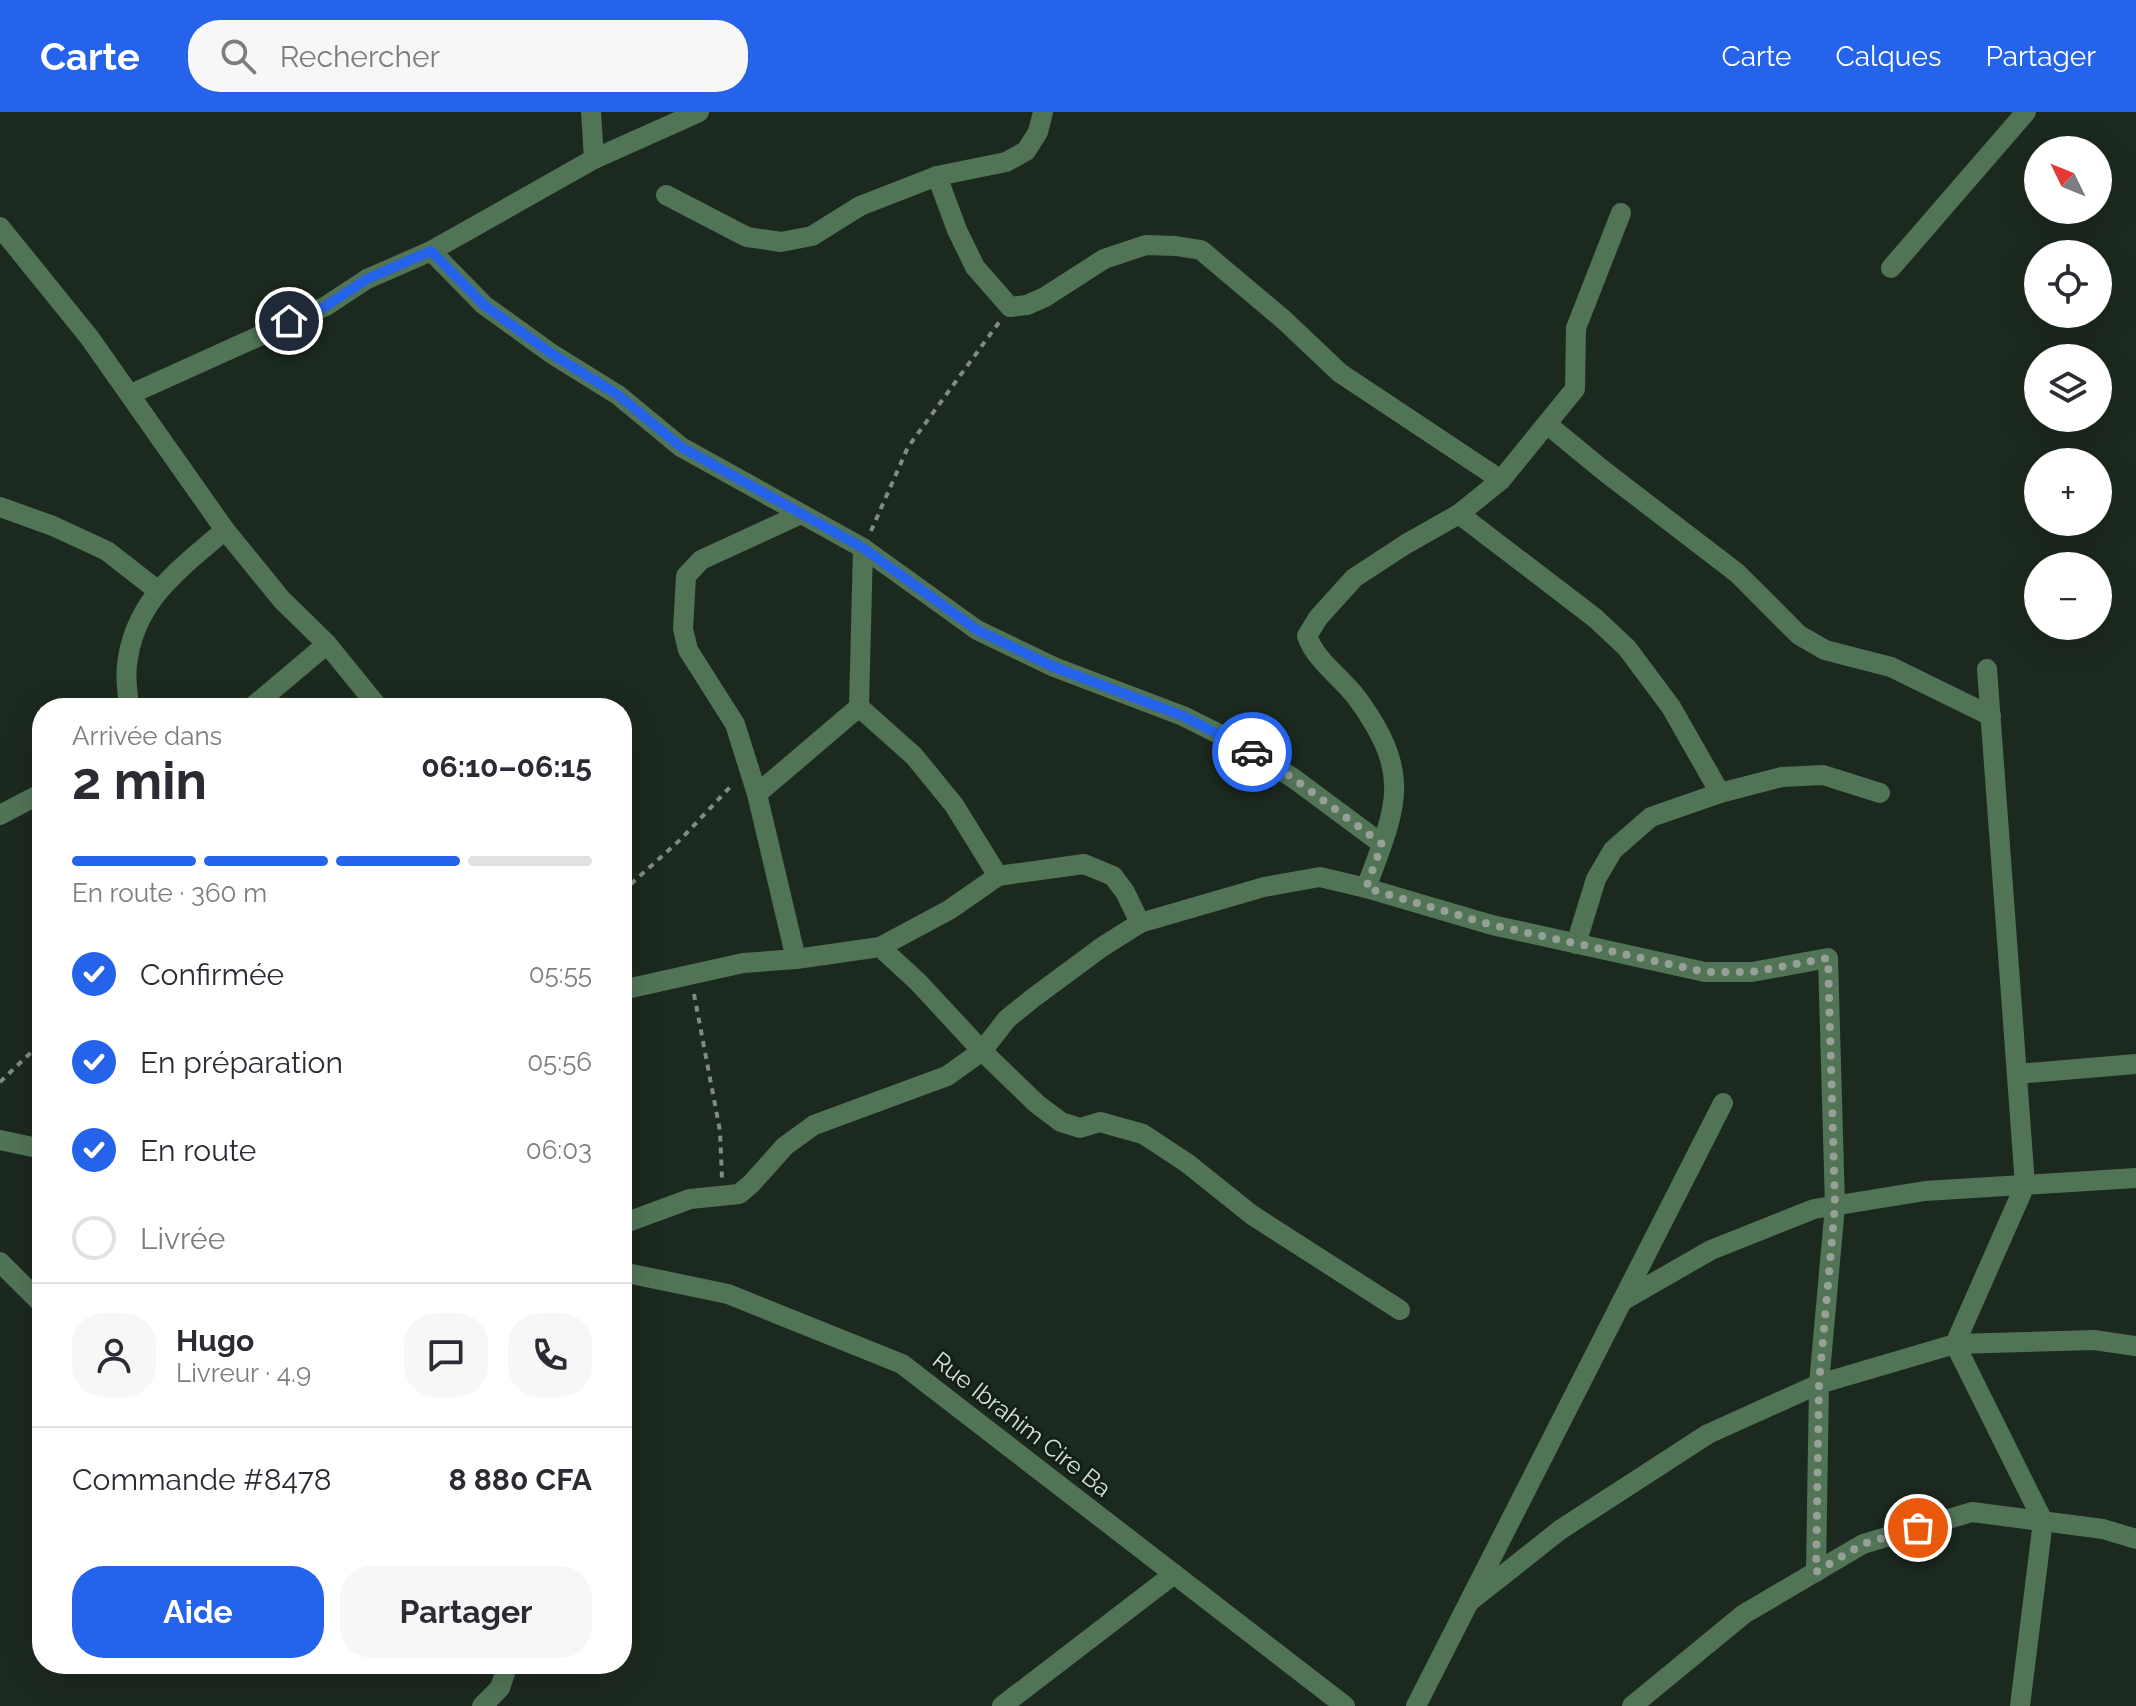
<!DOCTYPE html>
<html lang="fr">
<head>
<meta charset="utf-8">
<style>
	:root { --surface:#fff; --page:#f7f7f7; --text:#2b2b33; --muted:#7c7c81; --line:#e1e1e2; --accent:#2563eb }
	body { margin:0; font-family:Raleway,sans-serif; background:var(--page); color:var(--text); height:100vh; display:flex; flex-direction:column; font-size:30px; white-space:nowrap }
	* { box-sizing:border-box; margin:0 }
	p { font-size:26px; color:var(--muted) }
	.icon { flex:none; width:44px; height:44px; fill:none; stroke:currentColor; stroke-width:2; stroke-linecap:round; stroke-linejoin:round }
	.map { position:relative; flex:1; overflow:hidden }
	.sheet { position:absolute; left:32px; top:586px; width:600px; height:976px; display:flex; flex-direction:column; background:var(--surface); border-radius:32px; box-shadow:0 8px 32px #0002 }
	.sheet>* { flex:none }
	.needle { width:52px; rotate:313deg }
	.buttons { position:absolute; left:2024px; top:24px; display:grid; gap:16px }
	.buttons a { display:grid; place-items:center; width:88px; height:88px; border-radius:50%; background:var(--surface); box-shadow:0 8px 32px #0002; font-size:40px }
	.pin { position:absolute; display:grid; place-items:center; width:68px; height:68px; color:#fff; margin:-34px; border:4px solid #fff; border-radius:50%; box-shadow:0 2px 8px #0007 }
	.courier { position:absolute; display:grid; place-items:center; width:80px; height:80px; margin:-40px; border:6px solid #2563eb; border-radius:50%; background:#fff; color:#222; box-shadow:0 2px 10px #0007 }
	.summary em { font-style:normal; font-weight:700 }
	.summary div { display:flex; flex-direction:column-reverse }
	.summary { display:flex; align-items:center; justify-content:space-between; height:136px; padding:0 40px }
	h1 { font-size:52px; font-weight:700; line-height:60px }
	.bar { display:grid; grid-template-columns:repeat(4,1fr); gap:12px 8px; align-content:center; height:96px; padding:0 40px }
	.bar i { height:10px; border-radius:6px; background:var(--line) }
	.bar .on { background:var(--accent) }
	.bar p { grid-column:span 4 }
	.line { display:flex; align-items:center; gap:20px; padding:0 40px; border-top:2px solid var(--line) }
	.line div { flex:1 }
	.round { display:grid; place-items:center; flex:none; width:84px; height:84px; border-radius:32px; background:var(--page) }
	ol { padding:0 40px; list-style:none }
	li { display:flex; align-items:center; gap:24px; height:88px }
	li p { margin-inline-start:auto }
	li .icon { padding:8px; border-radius:50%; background:var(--accent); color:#fff; stroke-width:4 }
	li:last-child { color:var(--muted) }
	li i { width:44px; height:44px; border:4px solid var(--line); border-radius:50% }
	.cta { display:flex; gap:16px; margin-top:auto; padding:16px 40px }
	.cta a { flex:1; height:92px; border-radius:32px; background:var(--accent); color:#fff; font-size:32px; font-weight:700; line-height:92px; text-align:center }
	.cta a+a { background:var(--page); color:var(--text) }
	header { display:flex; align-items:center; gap:48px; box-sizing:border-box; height:112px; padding:0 40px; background:var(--accent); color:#fff }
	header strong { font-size:38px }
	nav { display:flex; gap:44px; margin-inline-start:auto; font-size:28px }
	.search { width:560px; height:72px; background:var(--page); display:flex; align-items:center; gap:20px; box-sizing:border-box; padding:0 28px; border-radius:32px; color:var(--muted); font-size:30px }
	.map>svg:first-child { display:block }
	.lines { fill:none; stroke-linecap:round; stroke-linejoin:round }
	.path { stroke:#818b82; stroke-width:4; stroke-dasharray:6 6; stroke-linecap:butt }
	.minor { stroke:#517457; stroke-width:20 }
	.done { stroke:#96a097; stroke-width:8; stroke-dasharray:0 14.4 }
	.route { stroke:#2563eb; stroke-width:10 }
	.labels { text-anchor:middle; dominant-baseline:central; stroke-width:6; stroke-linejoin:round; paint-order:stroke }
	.street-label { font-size:24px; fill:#d7e0d8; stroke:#122015 }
</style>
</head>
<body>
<header>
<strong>Carte</strong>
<div class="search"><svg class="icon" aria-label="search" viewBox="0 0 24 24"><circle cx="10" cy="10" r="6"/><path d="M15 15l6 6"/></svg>Rechercher</div>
<nav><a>Carte</a><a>Calques</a><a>Partager</a></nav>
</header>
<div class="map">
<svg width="2136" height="1594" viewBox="0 0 2136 1594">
	<rect width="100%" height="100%" fill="#1c291e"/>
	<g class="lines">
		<g class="path">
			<polyline points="871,419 908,335 1000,209"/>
			<polyline points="622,780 681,727 732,673"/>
			<polyline points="694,882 720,1019 722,1067"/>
			<polyline points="0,970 42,930"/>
		</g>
		<g class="minor">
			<polyline points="591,0 594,47"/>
			<polyline points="937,64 957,118 975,155 1010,195 1027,193 1045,185 1104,147 1146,133 1176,134 1201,138 1284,208 1340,261 1501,368"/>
			<polyline points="666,83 747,125 781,130 812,124 860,94 937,64 1006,50 1026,39 1038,20 1043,0"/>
			<polyline points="0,115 89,225 225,418 282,488 327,532 379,596"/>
			<polyline points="431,139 484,193 552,242 618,283 681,335 863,436 977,518 1054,555 1183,604 1235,630 1293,666 1382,732"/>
			<polyline points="1891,156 2026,0"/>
			<polyline points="131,282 326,194 367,167 431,139 594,47 699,0"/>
			<polyline points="1548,313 1604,359 1737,461 1799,523 1825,538 1891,555 1991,604"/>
			<polyline points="0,395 53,414 107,439 157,478"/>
			<polyline points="1459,402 1595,506 1627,536 1671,595 1720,681"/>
			<polyline points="863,436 859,595 914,644 954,693 998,764"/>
			<polyline points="1987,557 2025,1073 1955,1232 2043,1409 2020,1594"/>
			<path d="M129 596C128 582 125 567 127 553 134 488 180 457 225 418"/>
			<polyline points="251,596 327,532"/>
			<polyline points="757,682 859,595"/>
			<polyline points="0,703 42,681"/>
			<path d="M1366 776C1397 693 1413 663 1357 586 1341 565 1316 549 1307 524L1318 506 1354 466 1406 432 1459 402 1501 368 1575 277 1576 216 1621 101"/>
			<polyline points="1576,832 1596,767 1613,738 1651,705 1720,681 1782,665 1823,663 1880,681"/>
			<polyline points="880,835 918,870 982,939 1037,992 1061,1010 1080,1016 1100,1010 1143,1022 1187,1051 1252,1103 1400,1198"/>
			<polyline points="796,847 757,682 735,612 688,538 683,517 686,464 701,448 801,402"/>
			<polyline points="622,878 743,851 796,847 880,835 949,798 998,764 1084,752 1113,764 1125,780 1140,811"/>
			<polyline points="2017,962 2136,952"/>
			<polyline points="0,1028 42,1037"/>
			<polyline points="622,1112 690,1087 739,1082 751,1072 785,1034 814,1013 947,964 982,939 1007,907 1033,886 1102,835 1140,811 1264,775 1320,765 1366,776 1492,813 1705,860 1752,860 1828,846 1835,1094 1819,1272 1816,1460"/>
			<polyline points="0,1150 42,1192"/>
			<polyline points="622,1160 728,1182 902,1252 1345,1594"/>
			<polyline points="1622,1189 1711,1138 1814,1097 1925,1079 2136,1066"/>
			<polyline points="1469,1490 1560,1418 1708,1322 1819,1272 1955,1232 2094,1228 2136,1234"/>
			<polyline points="482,1594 500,1576 508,1552"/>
			<polyline points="1002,1594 1174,1462"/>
			<polyline points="1416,1594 1723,991"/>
			<polyline points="1632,1594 1744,1502 1863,1432 1972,1400 2103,1417 2136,1427"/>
		</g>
	</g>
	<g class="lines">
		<polyline class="done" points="1252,640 1293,666 1382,732 1366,776 1492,813 1705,860 1752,860 1828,846 1835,1094 1819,1272 1816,1460 1863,1432 1918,1416"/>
		<polyline class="route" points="289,209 326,194 367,167 431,139 484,193 552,242 618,283 681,335 863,436 977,518 1054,555 1183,604 1252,640"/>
	</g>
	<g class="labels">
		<g class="street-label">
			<text transform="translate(1022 1312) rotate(38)">Rue Ibrahim Cire Ba</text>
		</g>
	</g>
</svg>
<div class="buttons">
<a><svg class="needle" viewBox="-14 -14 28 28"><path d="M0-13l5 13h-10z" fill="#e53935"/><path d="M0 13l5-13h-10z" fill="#7c7c81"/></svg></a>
<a><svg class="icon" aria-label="locate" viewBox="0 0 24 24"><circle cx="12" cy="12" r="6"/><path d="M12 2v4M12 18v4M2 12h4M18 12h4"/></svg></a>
<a><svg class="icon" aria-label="layers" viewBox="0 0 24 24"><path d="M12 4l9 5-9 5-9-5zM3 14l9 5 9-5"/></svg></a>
<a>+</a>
<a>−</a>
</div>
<div class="pin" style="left:1918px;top:1416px;background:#ea580c"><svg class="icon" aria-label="bag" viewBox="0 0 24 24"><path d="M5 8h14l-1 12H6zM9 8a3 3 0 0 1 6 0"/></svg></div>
<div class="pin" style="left:289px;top:209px;background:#1f2937"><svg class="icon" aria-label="home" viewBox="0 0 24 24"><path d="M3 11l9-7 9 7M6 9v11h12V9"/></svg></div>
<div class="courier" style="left:1252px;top:640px"><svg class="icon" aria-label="car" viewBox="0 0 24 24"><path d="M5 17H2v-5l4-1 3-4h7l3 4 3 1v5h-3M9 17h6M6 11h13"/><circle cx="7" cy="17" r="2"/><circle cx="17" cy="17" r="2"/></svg></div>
<section class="sheet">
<div class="summary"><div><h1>2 min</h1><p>Arrivée dans</p></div><em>06:10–06:15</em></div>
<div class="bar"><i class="on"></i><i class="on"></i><i class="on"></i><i></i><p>En route · 360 m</p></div>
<ol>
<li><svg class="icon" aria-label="check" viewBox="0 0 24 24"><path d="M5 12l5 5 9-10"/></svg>Confirmée<p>05:55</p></li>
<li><svg class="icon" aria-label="check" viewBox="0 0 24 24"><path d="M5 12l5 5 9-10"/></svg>En préparation<p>05:56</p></li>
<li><svg class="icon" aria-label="check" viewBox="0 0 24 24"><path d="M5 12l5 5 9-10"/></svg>En route<p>06:03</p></li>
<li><i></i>Livrée</li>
</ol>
<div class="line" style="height:144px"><a class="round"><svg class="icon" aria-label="person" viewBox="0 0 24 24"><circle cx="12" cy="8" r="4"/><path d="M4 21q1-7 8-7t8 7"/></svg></a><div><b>Hugo</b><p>Livreur · 4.9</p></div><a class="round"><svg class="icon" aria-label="chat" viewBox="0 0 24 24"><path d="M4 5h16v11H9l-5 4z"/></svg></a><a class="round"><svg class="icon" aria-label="phone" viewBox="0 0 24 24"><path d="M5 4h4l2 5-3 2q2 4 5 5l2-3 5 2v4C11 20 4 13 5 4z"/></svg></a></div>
<div class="line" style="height:104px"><div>Commande #8478</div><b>8 880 CFA</b></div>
<div class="cta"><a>Aide</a><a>Partager</a></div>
</section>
</div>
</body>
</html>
